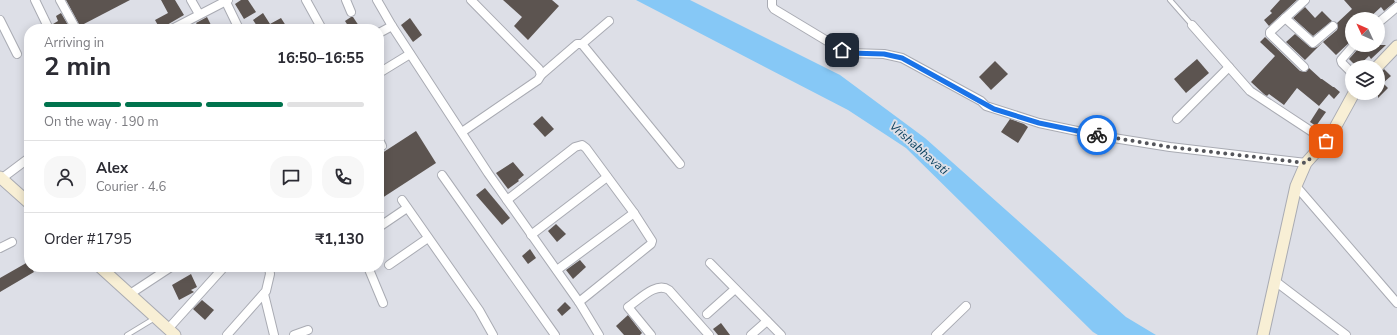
<!DOCTYPE html>
<html lang="en">
<head>
<meta charset="utf-8">
<style>
	:root { --surface:#fff; --page:#f7f7f7; --text:#2b2b33; --muted:#7c7c81; --line:#e1e1e2; --accent:#00734d }
	body { margin:0; font-family:"Nunito Sans",sans-serif; background:var(--page); color:var(--text); height:100vh; display:flex; flex-direction:column; font-size:15px; white-space:nowrap }
	* { box-sizing:border-box; margin:0 }
	p { font-size:13px; color:var(--muted) }
	.icon { flex:none; width:22px; height:22px; fill:none; stroke:currentColor; stroke-width:2; stroke-linecap:round; stroke-linejoin:round }
	.map { position:relative; flex:1; overflow:hidden }
	.sheet { position:absolute; left:24px; top:24px; width:360px; height:248px; display:flex; flex-direction:column; background:var(--surface); border-radius:16px; box-shadow:0 2px 10px #0003 }
	.sheet>* { flex:none }
	.needle { width:26px; rotate:314deg }
	.buttons { position:absolute; left:1345px; top:12px; display:grid; gap:8px }
	.buttons a { display:grid; place-items:center; width:40px; height:40px; border-radius:50%; background:var(--surface); box-shadow:0 2px 10px #0003; font-size:20px }
	.pin { position:absolute; display:grid; place-items:center; width:34px; height:34px; color:#fff; margin:-17px; border-radius:8px; box-shadow:0 2px 6px #0006 }
	.courier { position:absolute; display:grid; place-items:center; width:40px; height:40px; margin:-20px; border:3px solid #1a73e8; border-radius:50%; background:#fff; color:#222; box-shadow:0 1px 5px #0007 }
	.head em { font-style:normal; font-weight:700 }
	.head div { display:flex; flex-direction:column-reverse }
	.head { display:flex; align-items:center; justify-content:space-between; height:68px; padding:0 20px }
	h1 { font-size:26px; font-weight:700; line-height:30px }
	.bar { display:grid; grid-template-columns:repeat(4,1fr); gap:6px 4px; align-content:center; height:48px; padding:0 20px }
	.bar i { height:5px; border-radius:3px; background:var(--line) }
	.bar .selected { background:var(--accent) }
	.bar p { grid-column:span 4 }
	.line { display:flex; align-items:center; gap:10px; padding:0 20px; border-top:1px solid var(--line) }
	.line div { flex:1 }
	.round { display:grid; place-items:center; flex:none; width:42px; height:42px; border-radius:16px; background:var(--page) }
	.map>svg:first-child { display:block }
	.water { fill:#86c8f6 }
	.building { fill:#5c5450 }
	.lines { fill:none; stroke-linecap:round; stroke-linejoin:round }
	.lane-casing { stroke:#a9abb3; stroke-width:6 }
	.street-casing { stroke:#a9abb3; stroke-width:10 }
	.secondary-casing { stroke:#a9abb3; stroke-width:13 }
	.lane { stroke:#fff; stroke-width:4 }
	.street { stroke:#fff; stroke-width:8 }
	.secondary { stroke:#f8efd5; stroke-width:11 }
	.done { stroke:#55565b; stroke-width:4; stroke-dasharray:0 7.2 }
	.route { stroke:#1a73e8; stroke-width:5 }
	.labels { text-anchor:middle; dominant-baseline:central; stroke-width:4; stroke-linejoin:round; paint-order:stroke }
	.water-label { font-size:12px; font-style:italic; fill:#043c5a; stroke:#dddfe7 }
</style>
</head>
<body>
<div class="map">
<svg width="1397" height="335" viewBox="0 0 1397 335">
	<rect width="100%" height="100%" fill="#dddfe7"/>
	<polygon class="water" points="636,0 690,0 840,75 925,138 1126,317 1156,335 1098,335 1093,332 906,148 848,110"/>
	<g class="building">
		<polygon points="66,0 130,0 80,26"/>
		<polygon points="161,0 175,0 184,15 160,29 155,20 168,13"/>
		<polygon points="241,0 248,0 256,12 244,19 235,4"/>
		<polygon points="503,0 552,0 559,6 528,40 514,26 522,17"/>
		<polygon points="1280,0 1297,0 1269,26 1264,20 1272,13 1270,11"/>
		<polygon points="1344,0 1394,0 1395,2 1384,11 1381,7 1368,19 1352,19 1352,40 1336,55 1323,42 1305,60 1286,42 1295,34 1310,47 1314,48 1317,47 1337,30 1338,27 1337,23 1352,9"/>
		<polygon points="1305,7 1315,18 1322,11 1332,21 1313,36 1293,18"/>
		<polygon points="61,13 68,25 61,29 54,29 53,24 58,21 56,16"/>
		<polygon points="263,13 270,24 281,18 288,29 259,29 253,20"/>
		<polygon points="207,17 211,25 204,29 200,29 196,23"/>
		<polygon points="351,17 353,17 361,29 350,29 345,21"/>
		<polygon points="410,18 422,35 413,42 401,25"/>
		<polygon points="1265,37 1300,71 1306,72 1309,68 1321,79 1322,79 1333,87 1334,87 1340,92 1334,99 1329,94 1319,106 1297,88 1284,105 1269,94 1267,96 1265,95 1251,82 1275,56 1260,42"/>
		<polygon points="1359,45 1386,45 1371,59 1369,56 1357,67 1349,59 1358,49"/>
		<polygon points="1197,59 1209,73 1186,93 1174,79"/>
		<polygon points="995,61 1008,74 991,90 979,77"/>
		<polygon points="1384,69 1391,76 1383,83 1388,88 1378,98 1378,74"/>
		<polygon points="1319,108 1326,112 1316,126 1310,122"/>
		<polygon points="542,116 554,129 545,137 533,124"/>
		<polygon points="1010,119 1024,124 1028,127 1018,143 1001,132"/>
		<polygon points="416,131 436,163 379,200 379,155"/>
		<polygon points="513,162 524,175 518,180 519,181 508,189 496,173"/>
		<polygon points="485,188 510,218 502,225 476,195"/>
		<polygon points="556,224 566,234 557,242 548,231"/>
		<polygon points="530,249 536,258 528,264 522,256"/>
		<polygon points="580,260 586,267 573,279 566,270"/>
		<polygon points="28,262 29,267 31,267 34,272 0,292 0,278"/>
		<polygon points="191,274 197,287 191,290 194,292 179,300 172,285"/>
		<polygon points="202,300 214,310 205,320 193,309"/>
		<polygon points="565,302 571,308 562,316 557,310"/>
		<polygon points="628,315 642,333 640,335 624,335 616,326"/>
		<polygon points="721,323 730,335 718,335 713,329"/>
	</g>
	<g class="lines">
		<g class="lane-casing">
			<g id="lane">
				<polyline points="1170,0 1192,25"/>
				<polyline points="127,335 155,318"/>
			</g>
		</g>
		<g class="street-casing">
			<g id="street">
				<polyline points="35,0 49,29"/>
				<polyline points="60,0 76,29"/>
				<polyline points="191,0 199,14"/>
				<polyline points="225,0 239,29"/>
				<polyline points="306,0 322,29"/>
				<polyline points="346,0 351,12"/>
				<polyline points="377,0 392,26 488,173 579,302 599,335"/>
				<polyline points="772,0 772,6 774,9 842,50 849,53 884,54 902,58 981,101 986,106 1039,123 1101,136 1170,147 1306,163"/>
				<polyline points="1285,18 1313,43 1333,26"/>
				<polyline points="0,20 17,54"/>
				<polyline points="1378,23 1397,7"/>
				<polyline points="1192,25 1250,91 1326,141"/>
				<polyline points="172,29 228,0"/>
				<polyline points="379,33 392,26"/>
				<polyline points="582,44 609,21"/>
				<polyline points="1304,67 1270,34 1270,32 1305,0"/>
				<polyline points="379,73 410,54"/>
				<polyline points="1352,73 1342,63 1341,60 1354,45"/>
				<polyline points="541,75 577,44 582,44 680,164"/>
				<polyline points="1177,119 1229,67"/>
				<polyline points="462,132 538,80 541,75 539,69 471,0"/>
				<polyline points="379,140 382,146"/>
				<polyline points="442,175 555,335"/>
				<polyline points="1,179 29,158"/>
				<polyline points="1296,186 1397,303"/>
				<polyline points="402,200 479,310 493,335"/>
				<polyline points="507,200 575,147 582,145 586,148 634,213 652,241 651,244 579,302"/>
				<polyline points="379,227 407,208"/>
				<polyline points="531,235 607,177"/>
				<polyline points="0,248 12,242"/>
				<polyline points="710,263 781,335"/>
				<polyline points="389,265 428,238"/>
				<polyline points="368,267 383,303"/>
				<polyline points="557,270 634,213"/>
				<polyline points="1275,281 1346,335"/>
				<polyline points="130,294 171,267"/>
				<polyline points="264,294 274,335"/>
				<polyline points="707,314 735,289"/>
				<polyline points="168,329 224,267"/>
				<polyline points="227,335 266,291 270,274 269,267"/>
				<polyline points="294,335 308,330"/>
				<path d="M651 335 628 307C639 300 656 281 669 290L709 335"/>
				<polyline points="751,335 767,321"/>
				<polyline points="936,335 966,306"/>
			</g>
		</g>
		<g class="secondary-casing">
			<g id="secondary">
				<polyline points="1377,67 1397,46"/>
				<polyline points="0,177 29,203"/>
				<polyline points="100,267 175,335"/>
				<polyline points="1263,335 1296,186 1306,163 1331,135 1354,93"/>
			</g>
		</g>
		<use href="#lane" class="lane"/>
		<use href="#street" class="street"/>
		<use href="#secondary" class="secondary"/>
	</g>
	<g class="lines">
		<polyline class="done" points="1097,135 1170,147 1306,163 1326,141"/>
		<polyline class="route" points="842,50 849,53 884,54 902,58 994,109 1039,123 1097,135"/>
	</g>
	<g class="labels">
		<g class="water-label">
			<text transform="translate(919 148) rotate(41)">Vrishabhavati</text>
		</g>
	</g>
</svg>
<div class="buttons">
<a><svg class="needle" viewBox="-14 -14 28 28"><path d="M0-13l5 13h-10z" fill="#e53935"/><path d="M0 13l5-13h-10z" fill="#7c7c81"/></svg></a>
<a><svg class="icon" aria-label="layers" viewBox="0 0 24 24"><path d="M12 4l9 5-9 5-9-5zM3 14l9 5 9-5"/></svg></a>
</div>
<div class="pin" style="left:1326px;top:141px;background:#ea580c"><svg class="icon" aria-label="bag" viewBox="0 0 24 24"><path d="M5 8h14l-1 12H6zM9 8a3 3 0 0 1 6 0"/></svg></div>
<div class="pin" style="left:842px;top:50px;background:#1f2937"><svg class="icon" aria-label="home" viewBox="0 0 24 24"><path d="M3 11l9-7 9 7M6 9v11h12V9"/></svg></div>
<div class="courier" style="left:1097px;top:135px"><svg class="icon" aria-label="bike" viewBox="0 0 24 24"><circle cx="6" cy="16" r="4"/><circle cx="18" cy="16" r="4"/><path d="M6 16l4-8h5l3 8M10 8l3 8H6M13 5h3"/></svg></div>
<section class="sheet">
<div class="head"><div><h1>2 min</h1><p>Arriving in</p></div><em>16:50–16:55</em></div>
<div class="bar"><i class="selected"></i><i class="selected"></i><i class="selected"></i><i></i><p>On the way · 190 m</p></div>
<div class="line" style="height:72px"><a class="round"><svg class="icon" aria-label="person" viewBox="0 0 24 24"><circle cx="12" cy="8" r="4"/><path d="M4 21q1-7 8-7t8 7"/></svg></a><div><b>Alex</b><p>Courier · 4.6</p></div><a class="round"><svg class="icon" aria-label="chat" viewBox="0 0 24 24"><path d="M4 5h16v11H9l-5 4z"/></svg></a><a class="round"><svg class="icon" aria-label="phone" viewBox="0 0 24 24"><path d="M5 4h4l2 5-3 2q2 4 5 5l2-3 5 2v4C11 20 4 13 5 4z"/></svg></a></div>
<div class="line" style="height:52px"><div>Order #1795</div><b>₹1,130</b></div>
</section>
</div>
</body>
</html>
